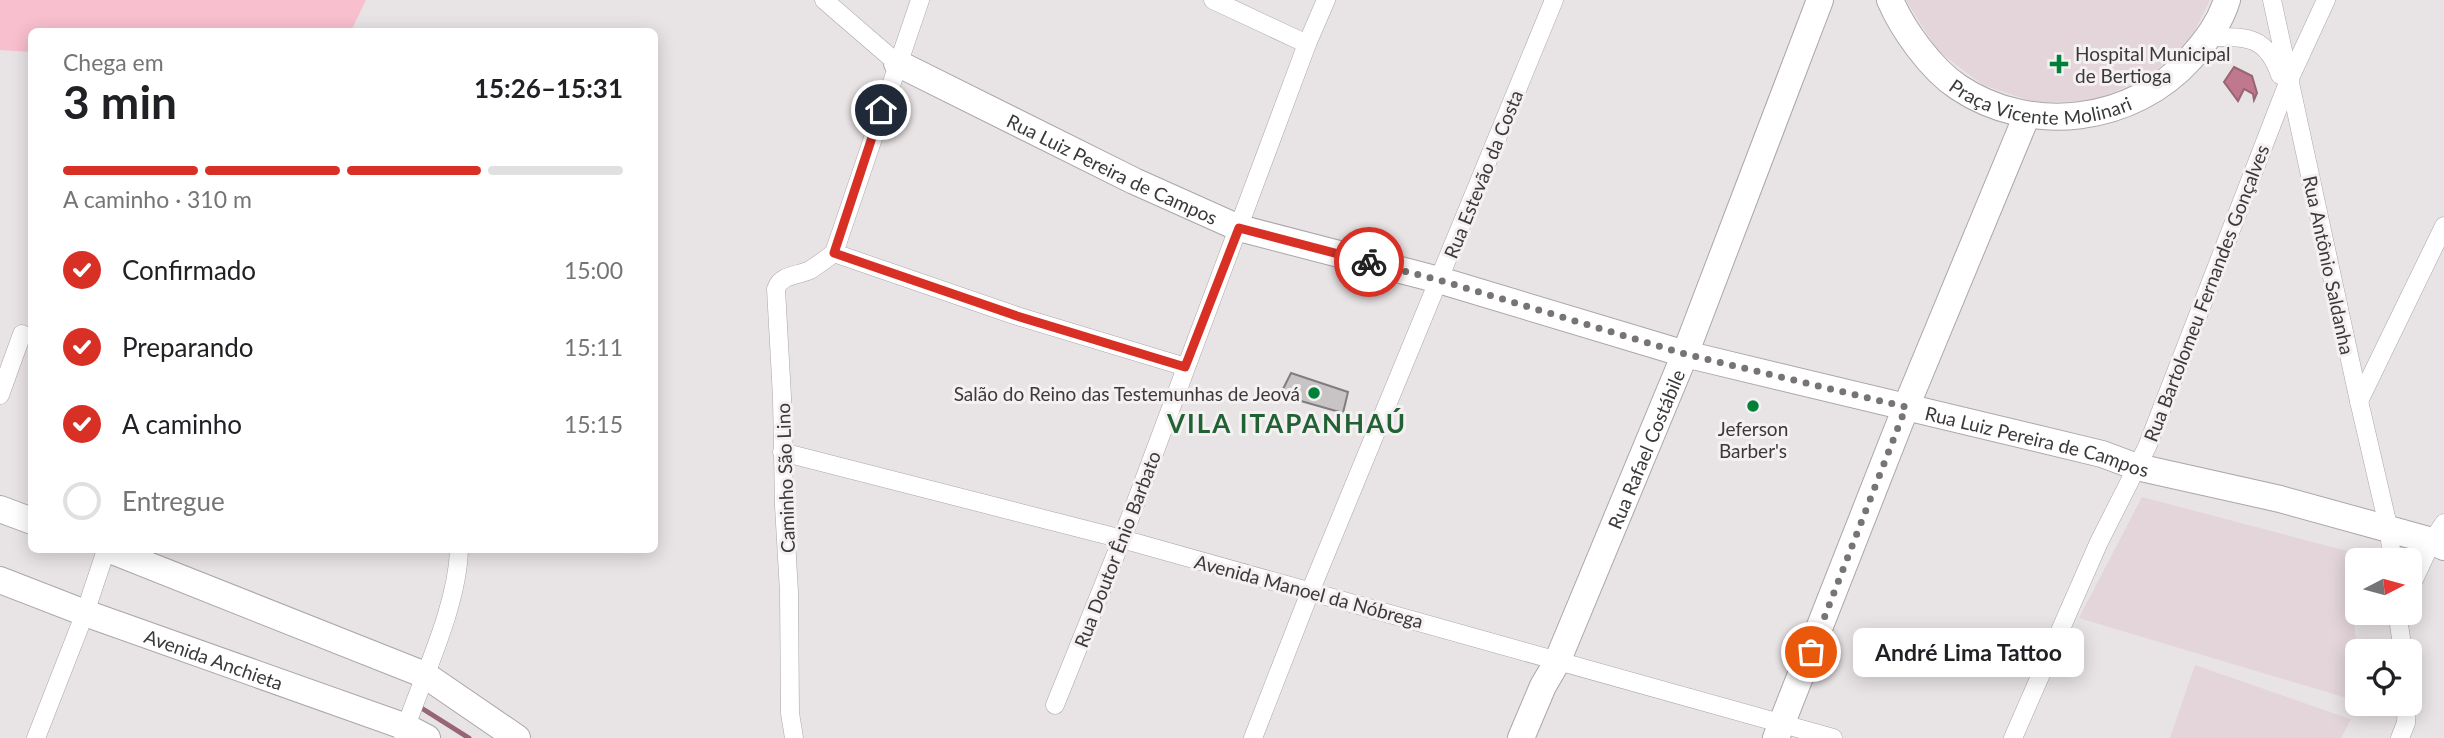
<!DOCTYPE html>
<html lang="pt">
<head>
<meta charset="utf-8">
<style>
	:root { --surface:#fff; --page:#f6f6f6; --text:#202124; --muted:#757577; --line:#e0e0e0; --accent:#d93025 }
	body { margin:0; font-family:Lato,sans-serif; background:var(--page); color:var(--text); height:100vh; display:flex; flex-direction:column; font-size:26px; white-space:nowrap }
	* { box-sizing:border-box; margin:0 }
	p { font-size:23px; color:var(--muted) }
	.icon { flex:none; width:38px; height:38px; fill:none; stroke:currentColor; stroke-width:2; stroke-linecap:round; stroke-linejoin:round }
	.map { position:relative; flex:1; overflow:hidden }
	.sheet { position:absolute; left:28px; top:28px; width:630px; height:525px; display:flex; flex-direction:column; background:var(--surface); border-radius:10px; box-shadow:0 4px 18px #0003 }
	.sheet>* { flex:none }
	.needle { width:46px; rotate:84deg }
	.fabs { position:absolute; left:2345px; top:548px; display:grid; gap:14px }
	.fabs a { display:grid; place-items:center; width:77px; height:77px; border-radius:10px; background:var(--surface); box-shadow:0 4px 18px #0003; font-size:35px }
	.pin { position:absolute; display:grid; place-items:center; width:60px; height:60px; color:#fff; margin:-30px; border:4px solid #fff; border-radius:50%; box-shadow:0 2px 7px #0007 }
	.courier { position:absolute; display:grid; place-items:center; width:70px; height:70px; margin:-35px; border:5px solid #d93025; border-radius:50%; background:#fff; color:#222; box-shadow:0 2px 9px #0007 }
	.bubble { position:absolute; height:49px; border-radius:10px; background:var(--surface); box-shadow:0 4px 18px #0003; font-size:23px; font-weight:700; line-height:49px; text-align:center }
	.summary em { font-style:normal; font-weight:700 }
	.summary div { display:flex; flex-direction:column-reverse }
	.summary { display:flex; align-items:center; justify-content:space-between; height:119px; padding:0 35px }
	h1 { font-size:46px; font-weight:700; line-height:52px }
	.bar { display:grid; grid-template-columns:repeat(4,1fr); gap:10px 7px; align-content:center; height:84px; padding:0 35px }
	.bar i { height:9px; border-radius:5px; background:var(--line) }
	.bar .active { background:var(--accent) }
	.bar p { grid-column:span 4 }
	ol { padding:0 35px; list-style:none }
	li { display:flex; align-items:center; gap:21px; height:77px }
	li p { margin-inline-start:auto }
	li .icon { padding:7px; border-radius:50%; background:var(--accent); color:#fff; stroke-width:4 }
	li:last-child { color:var(--muted) }
	li i { width:38px; height:38px; border:4px solid var(--line); border-radius:50% }
	.map>svg:first-child { display:block }
	.built { fill:#e3d5d9 }
	.green { fill:#f8bfce }
	.water { fill:#bf788e; stroke:#976574; stroke-width:2 }
	.lines { fill:none; stroke-linecap:round; stroke-linejoin:round }
	.stream { stroke:#976574; stroke-width:5 }
	.building { fill:#c8c3c4; stroke:#817c7e; stroke-width:2 }
	.street-casing { stroke:#aba6a8; stroke-width:19 }
	.secondary-casing { stroke:#aba6a8; stroke-width:28 }
	.street { stroke:#fff; stroke-width:18 }
	.secondary { stroke:#fff; stroke-width:26 }
	.done { stroke:#787475; stroke-width:7; stroke-dasharray:0 12.6 }
	.route { stroke:#d93025; stroke-width:9 }
	.poi-dot { fill:#00813a; stroke:#f5f0f1; stroke-width:2.5 }
	.labels { text-anchor:middle; dominant-baseline:central; stroke-width:6; stroke-linejoin:round; paint-order:stroke }
	.poi-label { font-size:19px; fill:#3b3939; stroke:#f5f0f1; text-anchor:start }
	.street-label { font-size:19px; fill:#3b3939; stroke:#f5f0f1 }
	.district-label { font-size:26px; font-weight:bold; letter-spacing:2px; fill:#206234; stroke:#f5f0f1 }
</style>
</head>
<body>
<div class="map">
<svg width="2444" height="738" viewBox="0 0 2444 738">
	<rect width="100%" height="100%" fill="#e8e3e4"/>
	<g class="built">
		<polygon points="1906,0 2210,0 2190,40 2147,78 2094,100 2037,103 1983,85 1937,50"/>
		<polygon points="2142,497 2347,551 2357,651 2357,701 2079,618"/>
		<polygon points="2195,665 2350,719 2351,719 2341,738 2170,738"/>
	</g>
	<polygon class="green" points="0,0 366,0 351,31 32,32 31,52 0,50"/>
	<polygon class="water" points="2234,67 2252,76 2257,93 2254,100 2253,94 2244,89 2238,101 2224,82"/>
	<g class="lines">
		<polyline class="stream" points="423,709 469,738"/>
	</g>
	<polygon class="building" points="1291,373 1348,392 1343,413 1280,395"/>
	<g class="lines">
		<g class="street-casing">
			<g id="street">
				<polyline points="824,0 897,63"/>
				<polyline points="1213,0 1307,44"/>
				<polyline points="2272,0 2359,401 2389,530 2392,560"/>
				<path d="M2209 37C2247 37 2266 35 2280 75"/>
				<polyline points="834,253 1017,316 1186,367"/>
				<polyline points="834,253 920,0"/>
				<polyline points="0,395 22,334"/>
				<polyline points="2359,401 2444,226"/>
				<polyline points="782,452 1122,539 1833,738"/>
				<polyline points="2410,588 2432,541 2444,523"/>
				<polyline points="2397,612 2403,651"/>
				<polyline points="1055,705 1122,539 1307,44 1326,0"/>
				<path d="M403 735C422 678 457 609 459 550"/>
				<polyline points="36,738 85,613 106,550"/>
				<path d="M794 738 790 713 789 592 784 506 782 397 776 289C781 274 798 276 810 270 818 265 826 259 834 253"/>
				<polyline points="1253,738 1310,592 1554,0"/>
				<polyline points="2013,738 2099,542 2147,447 2289,80 2326,0"/>
				<polyline points="2400,738 2406,723 2407,704"/>
			</g>
		</g>
		<g class="secondary-casing">
			<g id="secondary">
				<path id="s1" d="M1890 0C1903 30 1931 69 1958 87 2031 136 2133 123 2191 58 2206 41 2220 23 2227 0"/>
				<path id="s2" d="M897 63 1134 181 1239 228 1439 280 1685 354 2102 454 2137 467 2280 499 2432 541 2444 547"/>
				<polyline points="0,509 32,521"/>
				<polyline points="110,550 425,675 517,738"/>
				<path id="s3" d="M0 580 85 613 406 727 427 738"/>
				<path id="s4" d="M1521 738 1543 686 1557 662 1685 354 1820 0"/>
				<polyline points="1776,738 1906,407 2027,115"/>
			</g>
		</g>
		<use href="#street" class="street"/>
		<use href="#secondary" class="secondary"/>
	</g>
	<g class="lines">
		<polyline class="done" points="1369,262 1439,280 1685,354 1906,407 1811,652"/>
		<polyline class="route" points="881,110 834,253 1017,316 1185,367 1239,228 1369,262"/>
	</g>
	<g class="poi-dot">
		<path d="M2055.5 53.5h7v7h7v7h-7v7h-7v-7h-7v-7h7z"/>
		<circle cx="1314" cy="393" r="7"/>
		<circle cx="1753" cy="406" r="7"/>
	</g>
	<g class="labels">
		<g class="poi-label">
			<text x="2075" y="53">Hospital Municipal<tspan x="2075" dy="22">de Bertioga</tspan></text>
			<text x="1300" y="393" text-anchor="end">Salão do Reino das Testemunhas de Jeová</text>
			<text x="1753" y="428" text-anchor="middle">Jeferson<tspan x="1753" dy="22">Barber's</tspan></text>
		</g>
		<g class="street-label">
			<text stroke="none"><textPath href="#s1" startOffset="198">Praça Vicente Molinari</textPath></text>
			<text stroke="none"><textPath href="#s2" startOffset="240">Rua Luiz Pereira de Campos</textPath></text>
			<text transform="translate(1483 174) rotate(-68)">Rua Estevão da Costa</text>
			<text transform="translate(2329 265) rotate(78)">Rua Antônio Saldanha</text>
			<text transform="translate(2206 293) rotate(-69)">Rua Bartolomeu Fernandes Gonçalves</text>
			<text stroke="none"><textPath href="#s2" startOffset="1206">Rua Luiz Pereira de Campos</textPath></text>
			<text stroke="none"><textPath href="#s4" startOffset="315">Rua Rafael Costábile</textPath></text>
			<text transform="translate(785 478) rotate(-92)">Caminho São Lino</text>
			<text transform="translate(1117 549) rotate(-69)">Rua Doutor Ênio Barbato</text>
			<text transform="translate(1309 591) rotate(15)">Avenida Manoel da Nóbrega</text>
			<text stroke="none"><textPath href="#s3" startOffset="228">Avenida Anchieta</textPath></text>
		</g>
		<g class="district-label">
			<text x="1287" y="423">VILA ITAPANHAÚ</text>
		</g>
	</g>
</svg>
<div class="fabs">
<a><svg class="needle" viewBox="-14 -14 28 28"><path d="M0-13l5 13h-10z" fill="#e53935"/><path d="M0 13l5-13h-10z" fill="#757577"/></svg></a>
<a><svg class="icon" aria-label="locate" viewBox="0 0 24 24"><circle cx="12" cy="12" r="6"/><path d="M12 2v4M12 18v4M2 12h4M18 12h4"/></svg></a>
</div>
<div class="pin" style="left:1811px;top:652px;background:#ea580c"><svg class="icon" aria-label="bag" viewBox="0 0 24 24"><path d="M5 8h14l-1 12H6zM9 8a3 3 0 0 1 6 0"/></svg></div>
<div class="pin" style="left:881px;top:110px;background:#1f2937"><svg class="icon" aria-label="home" viewBox="0 0 24 24"><path d="M3 11l9-7 9 7M6 9v11h12V9"/></svg></div>
<div class="courier" style="left:1369px;top:262px"><svg class="icon" aria-label="bike" viewBox="0 0 24 24"><circle cx="6" cy="16" r="4"/><circle cx="18" cy="16" r="4"/><path d="M6 16l4-8h5l3 8M10 8l3 8H6M13 5h3"/></svg></div>
<div class="bubble" style="left:1853px;top:628px;width:231px">André Lima Tattoo</div>
<section class="sheet">
<div class="summary"><div><h1>3 min</h1><p>Chega em</p></div><em>15:26–15:31</em></div>
<div class="bar"><i class="active"></i><i class="active"></i><i class="active"></i><i></i><p>A caminho · 310 m</p></div>
<ol>
<li><svg class="icon" aria-label="check" viewBox="0 0 24 24"><path d="M5 12l5 5 9-10"/></svg>Confirmado<p>15:00</p></li>
<li><svg class="icon" aria-label="check" viewBox="0 0 24 24"><path d="M5 12l5 5 9-10"/></svg>Preparando<p>15:11</p></li>
<li><svg class="icon" aria-label="check" viewBox="0 0 24 24"><path d="M5 12l5 5 9-10"/></svg>A caminho<p>15:15</p></li>
<li><i></i>Entregue</li>
</ol>
</section>
</div>
</body>
</html>
